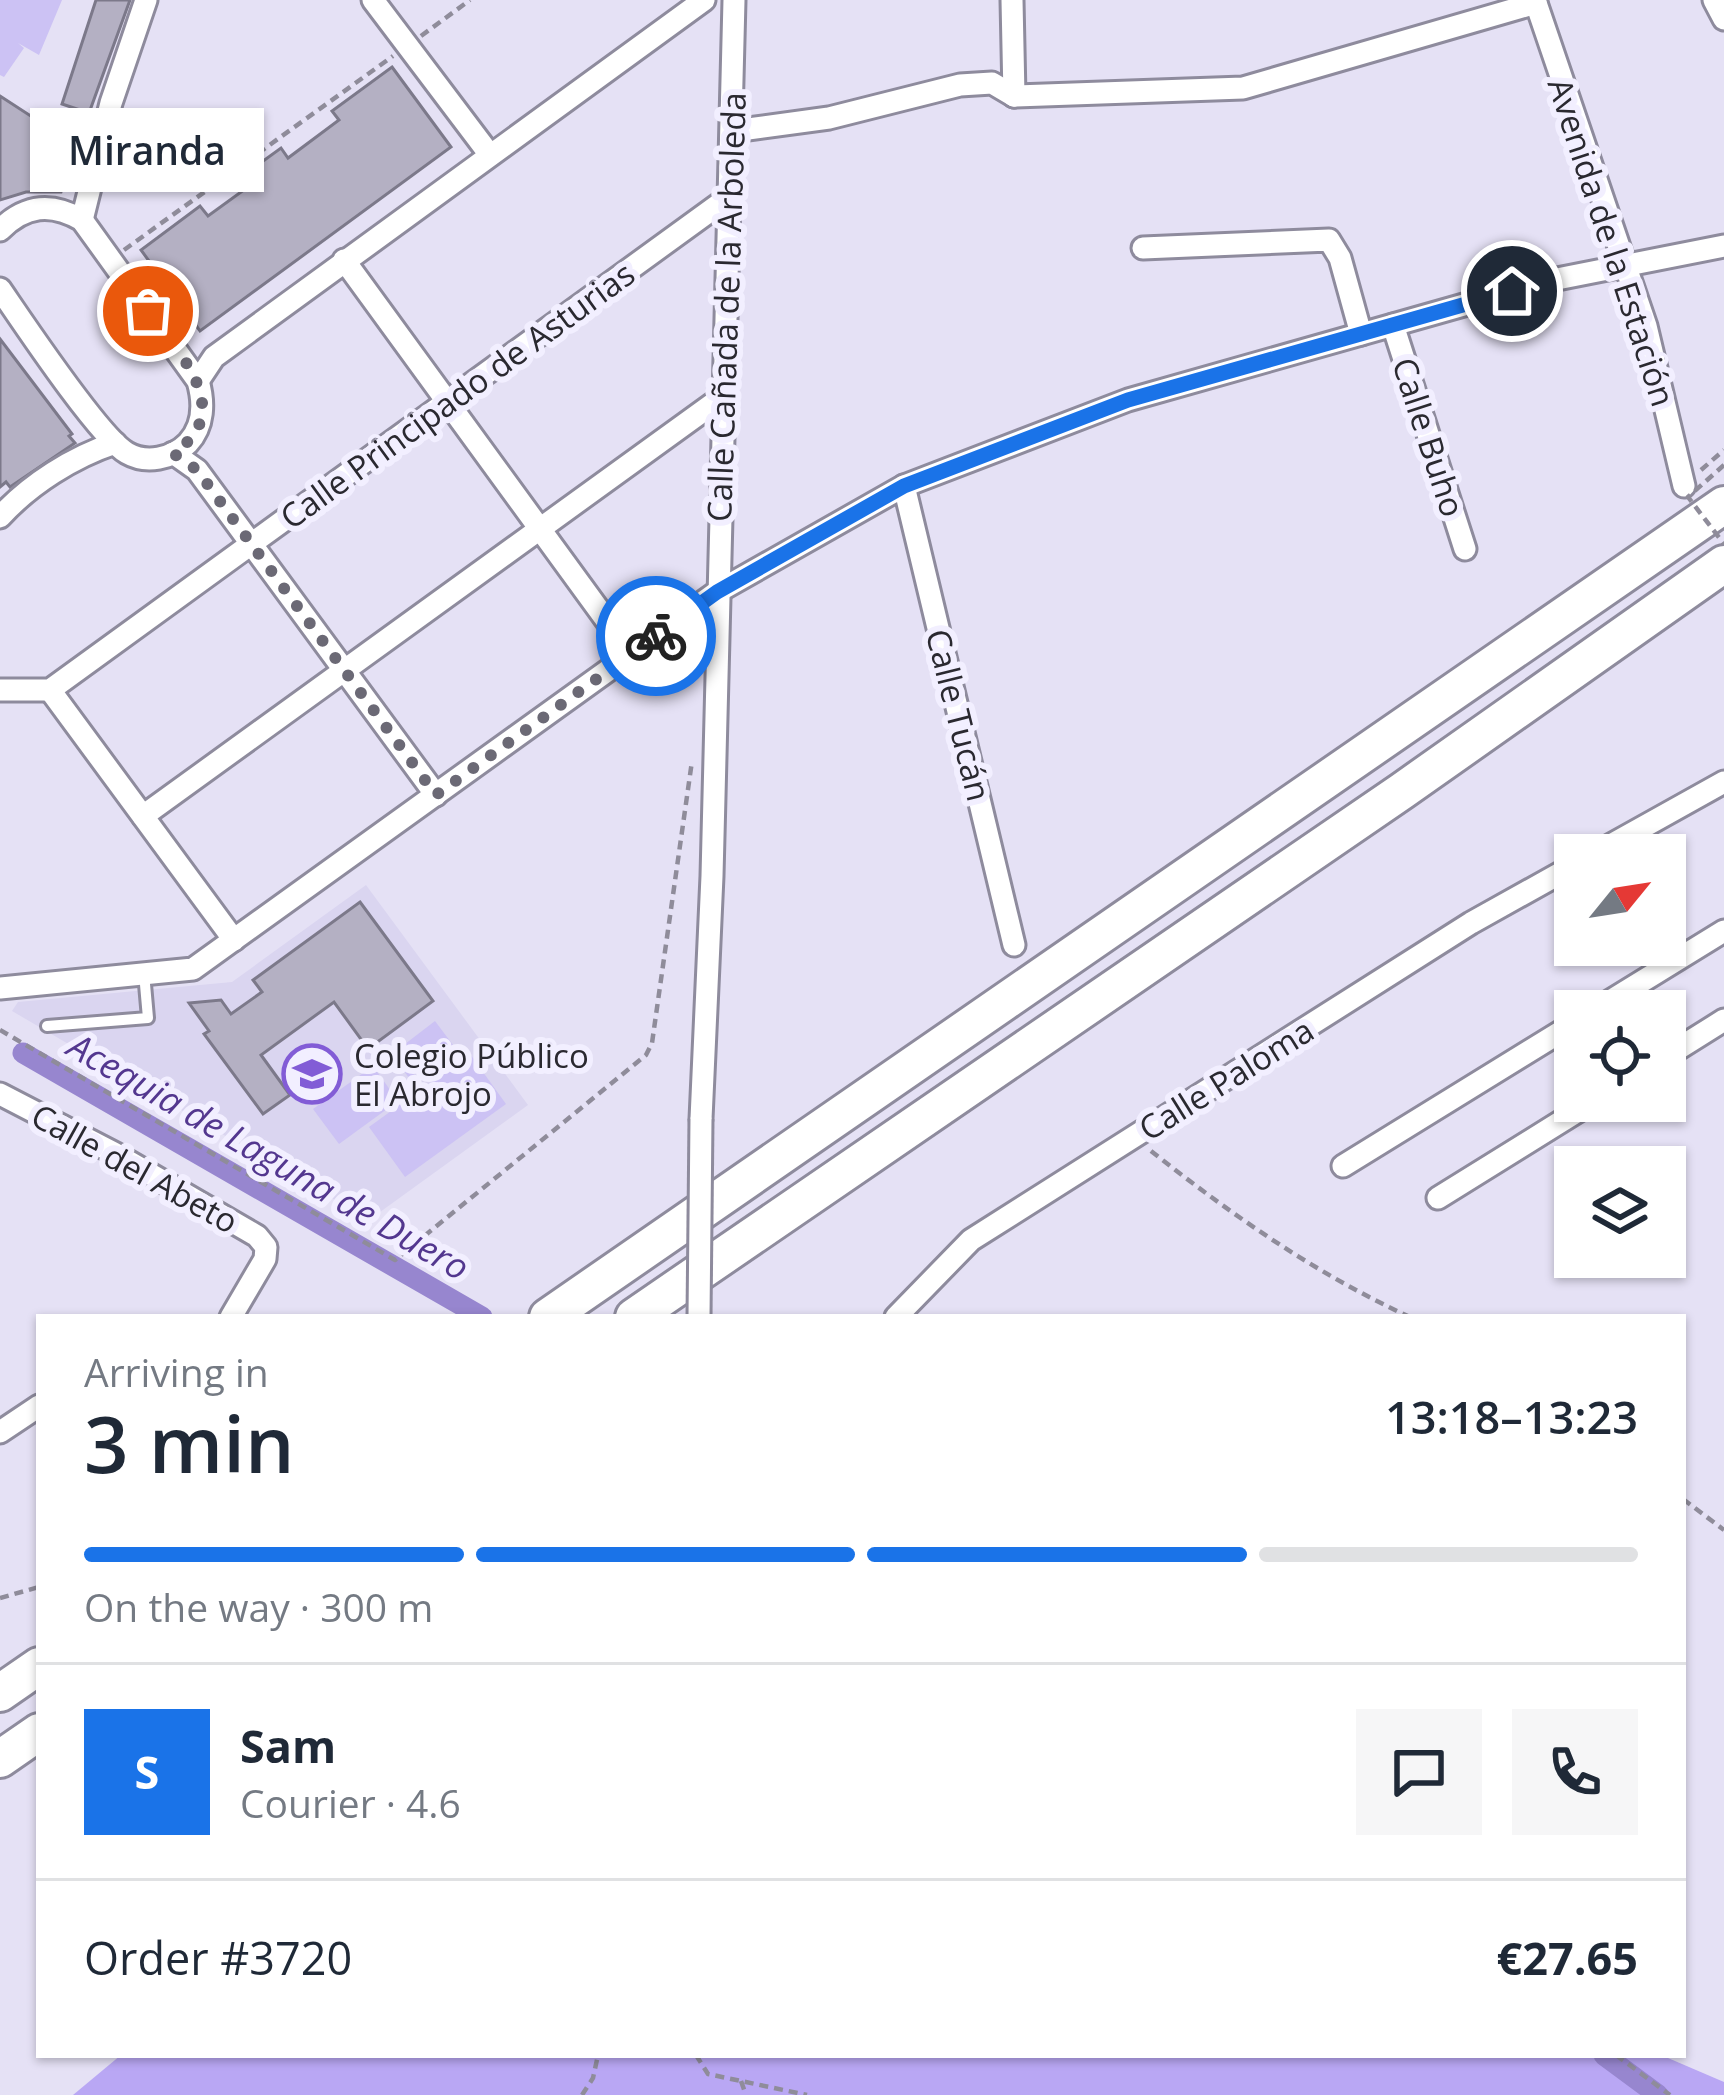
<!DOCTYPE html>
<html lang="en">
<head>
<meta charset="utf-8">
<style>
	:root { --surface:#fff; --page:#f6f6f7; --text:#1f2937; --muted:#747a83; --line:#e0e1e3; --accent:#1a73e8 }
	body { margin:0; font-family:"Open Sans",sans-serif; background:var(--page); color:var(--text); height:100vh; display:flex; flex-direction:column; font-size:45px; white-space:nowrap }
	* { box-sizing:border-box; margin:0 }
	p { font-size:39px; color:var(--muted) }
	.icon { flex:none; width:66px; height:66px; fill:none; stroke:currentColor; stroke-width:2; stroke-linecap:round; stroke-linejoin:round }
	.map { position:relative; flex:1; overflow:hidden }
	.drawer { position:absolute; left:36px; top:1314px; width:1650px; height:744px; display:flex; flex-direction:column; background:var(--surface); border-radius:0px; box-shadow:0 3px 9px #0004 }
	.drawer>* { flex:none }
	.needle { width:78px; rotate:60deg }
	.buttons { position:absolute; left:1554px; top:834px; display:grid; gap:24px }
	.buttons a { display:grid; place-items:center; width:132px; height:132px; border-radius:0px; background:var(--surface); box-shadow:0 3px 9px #0004; font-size:60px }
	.pin { position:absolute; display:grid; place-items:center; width:102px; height:102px; color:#fff; margin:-51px; border:6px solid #fff; border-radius:50%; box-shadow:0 3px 12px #0007 }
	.courier { position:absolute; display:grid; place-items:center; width:120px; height:120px; margin:-60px; border:9px solid #1a73e8; border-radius:50%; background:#fff; color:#222; box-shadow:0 3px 15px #0007 }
	.bubble { position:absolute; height:84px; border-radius:0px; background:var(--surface); box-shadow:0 3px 9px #0004; font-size:39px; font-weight:600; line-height:84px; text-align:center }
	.headline em { font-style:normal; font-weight:600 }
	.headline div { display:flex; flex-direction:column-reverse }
	.headline { display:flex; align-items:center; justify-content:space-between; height:204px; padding:0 48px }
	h1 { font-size:78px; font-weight:600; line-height:90px }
	.bar { display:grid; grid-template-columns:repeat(4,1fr); gap:18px 12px; align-content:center; height:144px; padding:0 48px }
	.bar i { height:15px; border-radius:9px; background:var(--line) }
	.bar .on { background:var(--accent) }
	.bar p { grid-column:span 4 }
	.line { display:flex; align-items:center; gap:30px; padding:0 48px; border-top:3px solid var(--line) }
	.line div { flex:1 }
	.round { display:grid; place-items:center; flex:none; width:126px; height:126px; border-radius:0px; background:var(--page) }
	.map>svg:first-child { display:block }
	.built { fill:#dad5f0 }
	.green { fill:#ccc2f4 }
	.forest { fill:#b9a7f4 }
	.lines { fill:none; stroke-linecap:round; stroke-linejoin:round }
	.canal { stroke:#9786cf; stroke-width:21 }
	.building { fill:#b4b0c3; stroke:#7c798a; stroke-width:3 }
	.lane-casing { stroke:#8e8b9d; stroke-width:16 }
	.street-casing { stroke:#8e8b9d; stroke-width:27 }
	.highway-casing { stroke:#8e8b9d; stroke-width:42 }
	.path { stroke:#8f8c9a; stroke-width:4.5; stroke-dasharray:9 6; stroke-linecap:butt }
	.lane { stroke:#fff; stroke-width:10 }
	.street { stroke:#fff; stroke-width:21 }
	.highway { stroke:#fff; stroke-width:36 }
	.street-bridge-casing { stroke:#8e8b9d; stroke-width:27; stroke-linecap:butt }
	.path-bridge { stroke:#8f8c9a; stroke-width:4.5; stroke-dasharray:9 6; stroke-linecap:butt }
	.street-bridge { stroke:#fff; stroke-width:21 }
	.done { stroke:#6b6975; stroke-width:12; stroke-dasharray:0 21.6 }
	.route { stroke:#1a73e8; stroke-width:15 }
	.labels { text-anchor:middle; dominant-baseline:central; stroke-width:12; stroke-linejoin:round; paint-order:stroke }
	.street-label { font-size:33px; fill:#2a2930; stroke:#f2efff }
	.poi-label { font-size:33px; fill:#2a2930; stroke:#f2efff; text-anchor:start }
	.water-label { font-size:36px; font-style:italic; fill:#53378f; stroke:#f2efff }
</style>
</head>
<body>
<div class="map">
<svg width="1724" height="2095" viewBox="0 0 1724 2095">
	<rect width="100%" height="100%" fill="#e5e1f5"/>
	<polygon class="built" points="366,885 528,1105 369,1220 12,1011 18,1002 232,982"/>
	<g class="green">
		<polygon points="0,0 62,0 39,55 18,43 24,48 4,77 0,75"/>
		<polygon points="435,1021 453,1045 409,1078 392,1054"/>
		<polygon points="470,1054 506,1104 405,1177 369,1127"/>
		<polygon points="373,1066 398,1101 339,1144 313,1109"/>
	</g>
	<polygon class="forest" points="121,2055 1661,2055 1724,2082 1724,2095 73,2095"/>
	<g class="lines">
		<g class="canal">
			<polyline points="23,1053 482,1317"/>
			<polyline points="1604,2055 1658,2095"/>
		</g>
	</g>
	<g class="building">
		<polygon points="96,0 130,0 89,113 62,104"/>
		<polygon points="392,67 451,147 200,331 141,250 200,206 208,216 259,179 252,169 281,148 288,158 339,120 332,111"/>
		<polygon points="0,96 77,146 61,192 26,192 0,200"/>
		<polygon points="0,339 72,434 69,436 75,443 10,487 6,482 0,487"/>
		<polygon points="360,902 433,1001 368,1049 334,1002 261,1055 290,1095 263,1114 204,1034 209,1031 189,1003 221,1000 231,1014 262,992 253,980"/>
	</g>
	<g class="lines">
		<g class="lane-casing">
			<polyline id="lane" points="47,1026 148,1018 144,973"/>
		</g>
		<g class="street-casing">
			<g id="street">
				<polyline points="373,0 490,155"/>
				<polyline points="1012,0 1014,96"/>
				<polyline points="1535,0 1646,326 1684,486"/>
				<polyline points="1714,0 1724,19"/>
				<polyline points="1014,96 1243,88 1536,3"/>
				<polyline points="733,131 829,118 960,85 992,83 1014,96"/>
				<polyline points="82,220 111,103 146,0"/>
				<path d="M0 230C25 205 51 202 82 220L198 381C204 402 204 426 188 443 172 459 146 464 127 453 99 437 22 321 0 289"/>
				<polyline points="1143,248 1329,240 1340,258 1361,334"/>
				<polyline points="344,260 631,654"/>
				<polyline points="1393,325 1465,549"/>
				<polyline points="198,381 214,357 704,0"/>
				<polyline points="173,453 197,470 436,795"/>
				<polyline points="904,486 1014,945"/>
				<path d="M0 517C30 484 73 457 115 443"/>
				<polyline points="0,690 50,690 729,197"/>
				<polyline points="50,690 234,940"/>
				<polyline points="143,816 725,395"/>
				<polyline points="1593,855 1724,782"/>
				<polyline points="0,988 193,969 717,592 904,486 1128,400 1552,280 1724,246"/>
				<polyline points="1594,1011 1724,931"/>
				<polyline points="1665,1057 1724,1020"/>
				<polyline points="0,1094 114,1153 257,1236 266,1247 265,1259 231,1317"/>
				<polyline points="701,1119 712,876 734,0"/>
				<polyline points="1343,1166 1575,1023"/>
				<polyline points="1438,1198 1594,1101"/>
				<polyline points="896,1317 971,1240 1471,923 1575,865"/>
				<polyline points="0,1432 39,1406"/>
			</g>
		</g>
		<g class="highway-casing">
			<g id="highway">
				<polyline points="548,1317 1724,505"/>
				<polyline points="634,1317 1402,791 1724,564"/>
				<polyline points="0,1693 39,1666"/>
				<polyline points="0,1759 39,1732"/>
			</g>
		</g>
		<g class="path">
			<polyline points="421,36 470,0"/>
			<polyline points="124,250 393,56"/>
			<polyline points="1701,470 1724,450"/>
			<polyline points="0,1030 395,1260 646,1055 652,1043 692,761"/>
			<path d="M1151 1151C1232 1215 1316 1274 1410 1317"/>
			<polyline points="1683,1499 1724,1530"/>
			<polyline points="0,1598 39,1587"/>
			<polyline points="696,2055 708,2074 807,2095"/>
			<polyline points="1616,2055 1670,2095"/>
			<polyline points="741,2081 746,2095"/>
			<polyline points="582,2095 593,2078 598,2055"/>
		</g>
		<use href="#lane" class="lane"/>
		<use href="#street" class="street"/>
		<use href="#highway" class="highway"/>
		<g class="street-bridge-casing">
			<polyline id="street-bridge" points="699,1317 701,1119"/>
		</g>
		<polyline class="path-bridge" points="1724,465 1688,497 1724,544"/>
		<use href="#street-bridge" class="street-bridge"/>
	</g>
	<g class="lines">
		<path class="done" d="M148 311C179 353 238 412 173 453L197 470 436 795 656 636"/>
		<polyline class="route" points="656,636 717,592 904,486 1128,400 1512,291"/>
	</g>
	<defs>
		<g id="school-ring" transform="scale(3)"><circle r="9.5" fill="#f2efff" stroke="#825cd6" stroke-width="1.5"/><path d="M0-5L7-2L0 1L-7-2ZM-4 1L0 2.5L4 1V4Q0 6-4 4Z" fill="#825cd6"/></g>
	</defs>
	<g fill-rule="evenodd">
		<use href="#school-ring" x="312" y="1074"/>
	</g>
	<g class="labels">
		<g class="street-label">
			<text transform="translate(1612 242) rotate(72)">Avenida de la Estación</text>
			<text transform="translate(726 307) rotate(-88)">Calle Cañada de la Arboleda</text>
			<text transform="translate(457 395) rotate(-36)">Calle Principado de Asturias</text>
			<text transform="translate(1429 437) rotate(72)">Calle Buho</text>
			<text transform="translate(959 715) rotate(76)">Calle Tucán</text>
			<text transform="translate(1226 1079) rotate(-32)">Calle Paloma</text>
			<text transform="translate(135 1168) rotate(29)">Calle del Abeto</text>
		</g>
		<g class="poi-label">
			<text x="354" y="1055">Colegio Público<tspan x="354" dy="38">El Abrojo</tspan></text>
		</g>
		<g class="water-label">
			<text transform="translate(269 1156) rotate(30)">Acequia de Laguna de Duero</text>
		</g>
	</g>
</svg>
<div class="buttons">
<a><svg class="needle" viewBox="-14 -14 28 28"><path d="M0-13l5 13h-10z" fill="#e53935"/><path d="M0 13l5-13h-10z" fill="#747a83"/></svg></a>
<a><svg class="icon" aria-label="locate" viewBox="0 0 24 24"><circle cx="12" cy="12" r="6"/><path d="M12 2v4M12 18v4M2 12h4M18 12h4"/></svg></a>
<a><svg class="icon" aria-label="layers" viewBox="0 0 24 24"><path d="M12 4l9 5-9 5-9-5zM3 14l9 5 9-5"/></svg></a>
</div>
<div class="pin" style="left:148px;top:311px;background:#ea580c"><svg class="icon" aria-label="bag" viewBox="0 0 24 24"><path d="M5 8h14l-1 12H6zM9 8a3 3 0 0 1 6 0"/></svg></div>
<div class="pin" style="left:1512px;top:291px;background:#1f2937"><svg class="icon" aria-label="home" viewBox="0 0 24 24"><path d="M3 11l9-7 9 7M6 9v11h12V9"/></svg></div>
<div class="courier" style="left:656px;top:636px"><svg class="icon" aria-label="bike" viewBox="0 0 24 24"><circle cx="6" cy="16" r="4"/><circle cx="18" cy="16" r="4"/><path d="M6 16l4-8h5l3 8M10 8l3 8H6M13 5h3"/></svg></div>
<div class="bubble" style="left:30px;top:108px;width:234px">Miranda</div>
<section class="drawer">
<div class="headline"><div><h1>3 min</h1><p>Arriving in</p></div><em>13:18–13:23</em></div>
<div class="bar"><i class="on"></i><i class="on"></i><i class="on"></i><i></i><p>On the way · 300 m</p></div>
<div class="line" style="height:216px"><b class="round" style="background:var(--accent);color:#fff">S</b><div><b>Sam</b><p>Courier · 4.6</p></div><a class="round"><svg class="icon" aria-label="chat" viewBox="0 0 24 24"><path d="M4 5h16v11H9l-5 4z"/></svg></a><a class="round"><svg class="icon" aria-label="phone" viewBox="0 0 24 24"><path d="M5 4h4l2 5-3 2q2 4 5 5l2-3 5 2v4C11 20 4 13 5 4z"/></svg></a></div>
<div class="line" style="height:156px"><div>Order #3720</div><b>€27.65</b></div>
</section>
</div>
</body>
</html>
